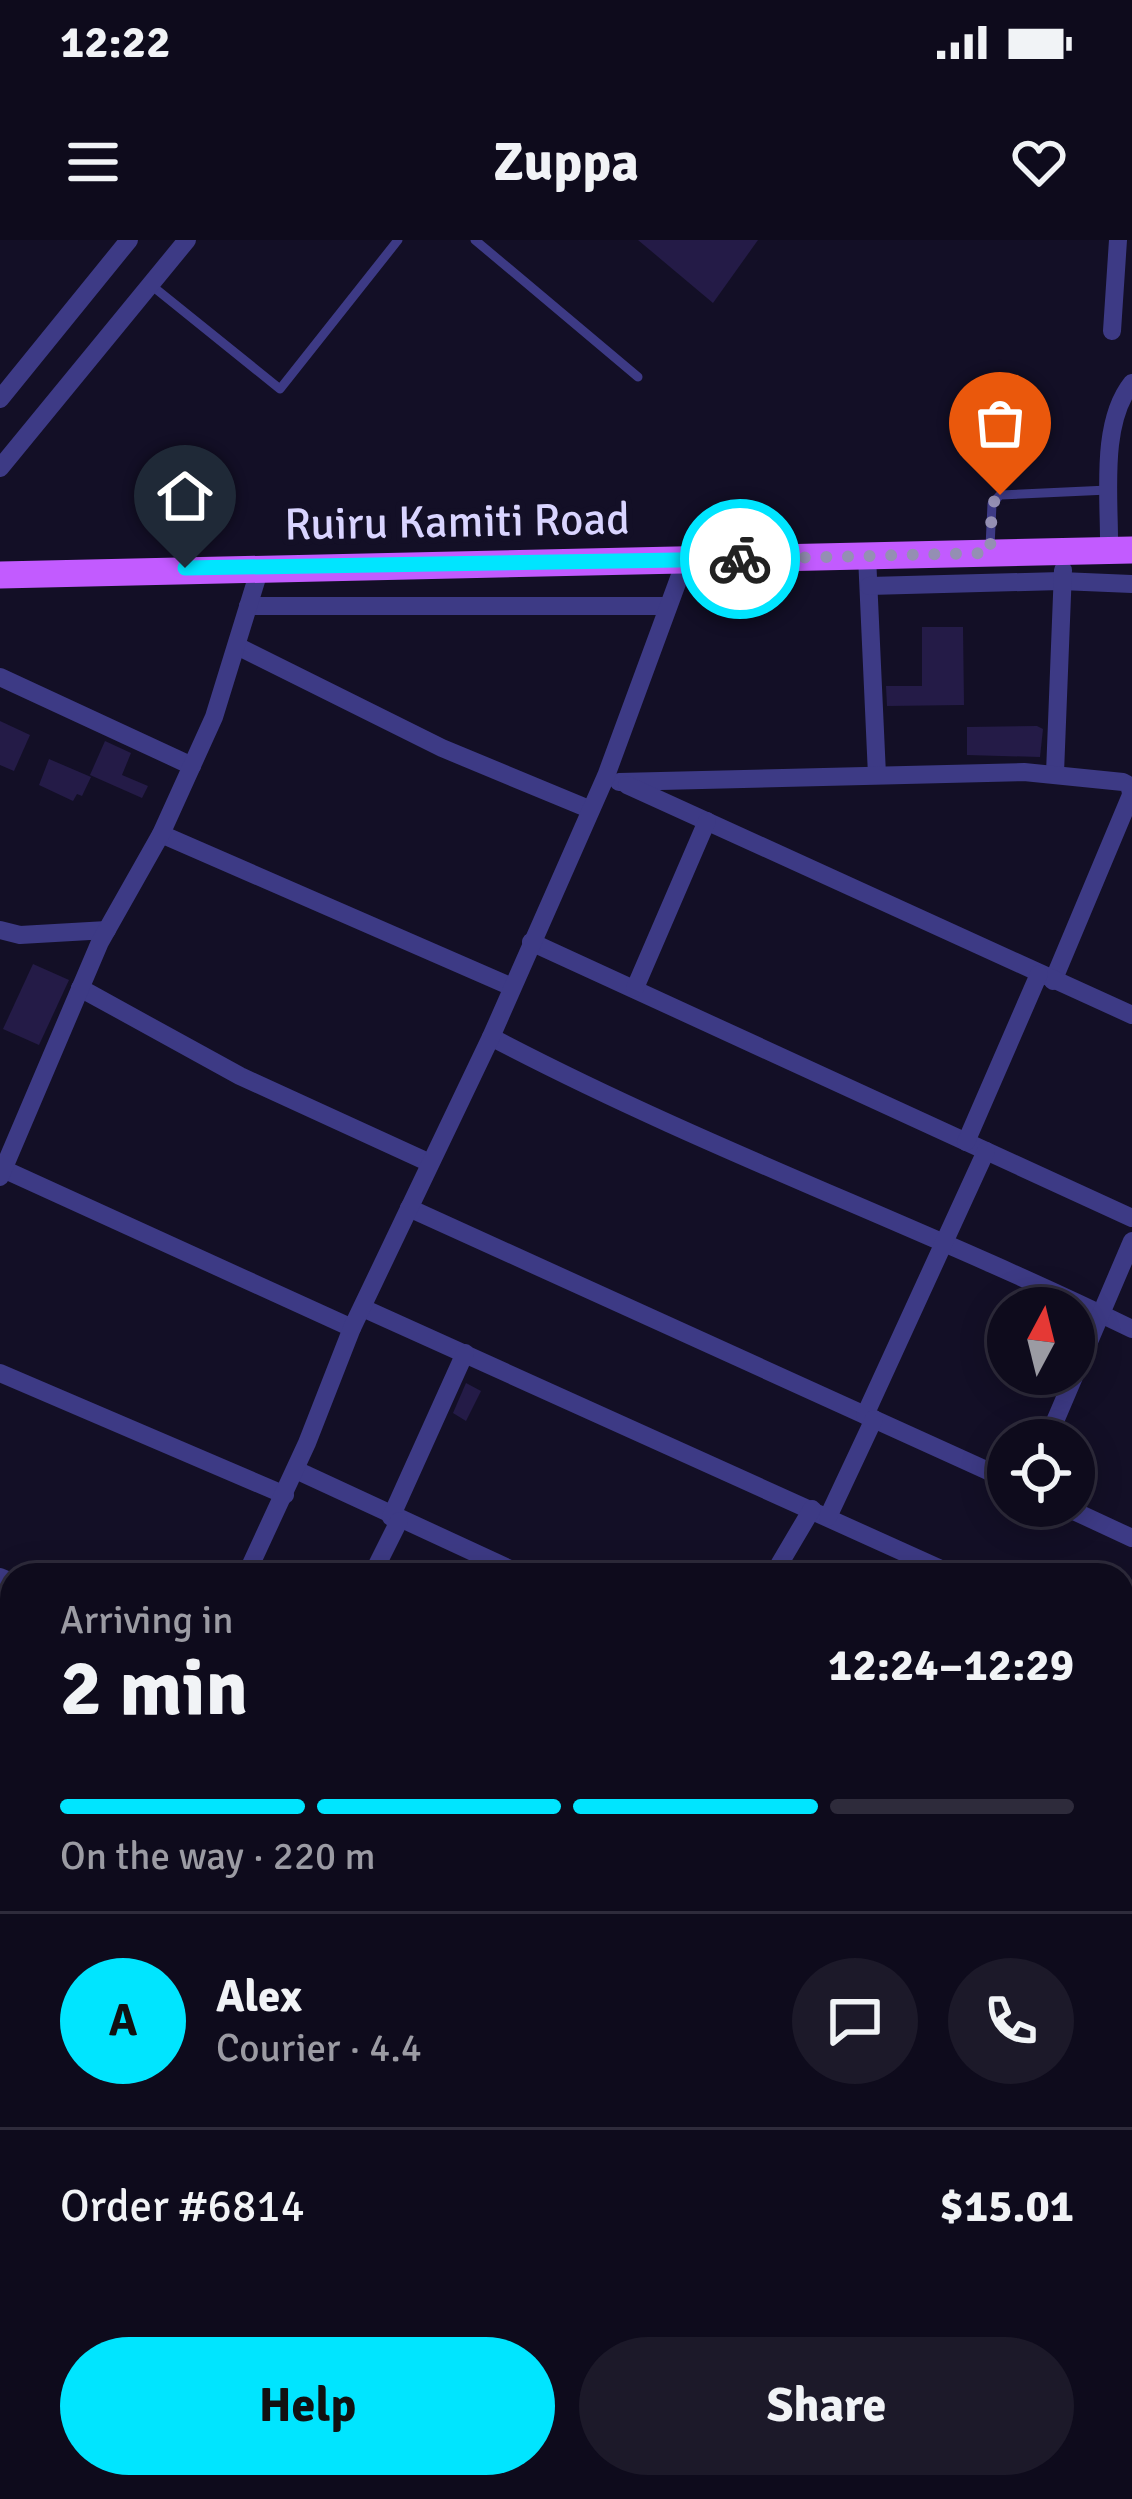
<!DOCTYPE html>
<html lang="en">
<head>
<meta charset="utf-8">
<style>
	:root { --surface:#0e0b1c; --page:#1c1929; --text:#f1f3f6; --muted:#9b9ba3; --line:#2e2b3b; --accent:#00e5ff }
	body { margin:0; font-family:Signika,sans-serif; background:var(--page); color:var(--text); height:100vh; display:flex; flex-direction:column; font-size:45px; white-space:nowrap }
	* { box-sizing:border-box; margin:0 }
	p { font-size:39px; color:var(--muted) }
	.icon { flex:none; width:66px; height:66px; fill:none; stroke:currentColor; stroke-width:2; stroke-linecap:round; stroke-linejoin:round }
	.map { position:relative; flex:1; overflow:hidden }
	.sheet { position:absolute; left:0px; top:1323px; width:1134px; height:936px; display:flex; flex-direction:column; background:var(--surface); border-radius:36px 36px 0 0; box-shadow:0 6px 30px #0003,0 0 0 3px var(--line) }
	.sheet>* { flex:none }
	.needle { width:78px; rotate:7deg }
	.controls { position:absolute; left:987px; top:1047px; display:grid; gap:24px }
	.controls a { display:grid; place-items:center; width:108px; height:108px; border-radius:50%; background:var(--surface); box-shadow:0 6px 30px #0003,0 0 0 3px var(--line); font-size:60px }
	.pin { position:absolute; display:grid; place-items:center; width:102px; height:102px; color:#fff; margin:-123px -51px; border-radius:50% 50% 50% 0; rotate:-45deg; box-shadow:0 0 12px #0007 }
	.pin .icon { rotate:45deg }
	.courier { position:absolute; display:grid; place-items:center; width:120px; height:120px; margin:-60px; border:9px solid #00e5ff; border-radius:50%; background:#fff; color:#222; box-shadow:0 3px 15px #0007 }
	.headline em { font-style:normal; font-weight:800 }
	.headline div { display:flex; flex-direction:column-reverse }
	.headline { display:flex; align-items:center; justify-content:space-between; height:204px; padding:0 60px }
	h1 { font-size:78px; font-weight:800; line-height:90px }
	.bar { display:grid; grid-template-columns:repeat(4,1fr); gap:18px 12px; align-content:center; height:144px; padding:0 60px }
	.bar i { height:15px; border-radius:9px; background:var(--line) }
	.bar .active { background:var(--accent) }
	.bar p { grid-column:span 4 }
	.line { display:flex; align-items:center; gap:30px; padding:0 60px; border-top:3px solid var(--line) }
	.line div { flex:1 }
	.round { display:grid; place-items:center; flex:none; width:126px; height:126px; border-radius:63px; background:var(--page) }
	.action { display:flex; gap:24px; margin-top:auto; padding:24px 60px }
	.action a { flex:1; height:138px; border-radius:72px; background:var(--accent); color:#111; font-size:48px; font-weight:800; line-height:138px; text-align:center }
	.action a+a { background:var(--page); color:var(--text) }
	.status { display:flex; justify-content:space-between; align-items:center; height:84px; padding:0 60px; background:var(--surface); direction:ltr }
	.status svg { height:33px; fill:currentColor }
	header { display:flex; justify-content:space-between; align-items:center; height:156px; padding:0 60px; background:var(--surface); font-size:54px; font-weight:800 }
	.map>svg:first-child { display:block }
	.building { fill:#241b47 }
	.lines { fill:none; stroke-linecap:round; stroke-linejoin:round }
	.service { stroke:#3d3a85; stroke-width:9 }
	.minor { stroke:#3d3a85; stroke-width:18 }
	.primary { stroke:#c25bff; stroke-width:27 }
	.done { stroke:#948fb3; stroke-width:12; stroke-dasharray:0 21.6 }
	.route { stroke:#00e5ff; stroke-width:15 }
	.labels { text-anchor:middle; dominant-baseline:central; stroke-width:12; stroke-linejoin:round; paint-order:stroke }
	.street-label { font-size:45px; fill:#d9d4ff; stroke:#130f26 }
</style>
</head>
<body>
<div class="status"><b>12:22</b><svg viewBox="0 0 49 12"><path d="M0 12V9h3v3zM5 12V6h3v6zM10 12V3h3v9zM15 12V0h3v12zM26 1h20v11H26zM47 4h2v5h-2z"/></svg></div>
<header><svg class="icon" aria-label="menu" viewBox="0 0 24 24"><path d="M4 6h16M4 12h16M4 18h16"/></svg>Zuppa<svg class="icon" aria-label="heart" viewBox="0 0 24 24"><path d="M12 20l-8-8c-3-5 5-10 8-4 3-6 11-1 8 4z"/></svg></header>
<div class="map">
<svg width="1132" height="2259" viewBox="0 0 1132 2259">
	<rect width="100%" height="100%" fill="#130f26"/>
	<g class="building">
		<polygon points="638,0 758,0 713,63"/>
		<polygon points="922,387 963,387 964,465 887,466 886,446 922,446"/>
		<polygon points="0,481 30,495 14,531 0,525"/>
		<polygon points="1037,486 1043,489 1040,517 967,515 967,487"/>
		<polygon points="105,501 131,513 122,535 148,546 142,558 90,535"/>
		<polygon points="49,519 91,537 82,556 77,554 73,561 39,545"/>
		<polygon points="33,724 69,740 39,805 3,789"/>
		<polygon points="466,1143 481,1151 466,1181 453,1173"/>
	</g>
	<g class="lines">
		<g class="service">
			<polyline points="475,0 638,137"/>
			<polyline points="151,45 280,149 398,0"/>
			<polyline points="990,307 992,264 1000,255 1108,250"/>
			<polyline points="1051,2247 1077,2259"/>
		</g>
		<g class="minor">
			<polyline points="1112,91 1118,0"/>
			<polyline points="0,159 129,0"/>
			<polyline points="0,228 187,0"/>
			<path d="M1109 310C1110 260 1099 184 1132 143"/>
			<polyline points="867,316 877,535"/>
			<polyline points="869,346 1061,341 1132,344"/>
			<polyline points="248,366 668,366"/>
			<polyline points="237,406 442,508 589,569"/>
			<polyline points="0,437 192,526"/>
			<polyline points="1055,533 1063,330"/>
			<polyline points="619,542 1024,532 1123,542 1130,546 1131,555 1053,741"/>
			<polyline points="627,545 1132,775"/>
			<polyline points="161,594 512,747"/>
			<polyline points="0,690 20,695 107,690"/>
			<polyline points="531,702 1132,978"/>
			<polyline points="80,748 240,836 430,923"/>
			<polyline points="635,748 707,581"/>
			<path d="M491 797C700 907 921 986 1132 1089"/>
			<polyline points="966,902 1039,734"/>
			<polyline points="3,929 352,1088"/>
			<polyline points="0,937 100,702 161,594 214,477 260,328"/>
			<polyline points="409,968 1008,1240"/>
			<polyline points="365,1069 954,1335"/>
			<polyline points="0,1133 285,1255"/>
			<polyline points="865,1175 986,911"/>
			<polyline points="1047,1200 1132,1001"/>
			<polyline points="296,1230 523,1335"/>
			<polyline points="1063,1266 1132,1298"/>
			<polyline points="391,1277 465,1113"/>
			<polyline points="828,1277 874,1179"/>
			<polyline points="246,1335 307,1203 352,1088 491,797 606,536 686,319"/>
			<polyline points="372,1335 399,1281"/>
			<polyline points="773,1335 812,1269"/>
			<polyline points="0,1337 12,1342"/>
			<polyline points="1122,1409 1132,1413"/>
			<polyline points="0,1463 12,1468"/>
			<polyline points="1122,1609 1132,1613"/>
			<polyline points="0,1639 12,1644"/>
			<polyline points="0,1701 12,1671"/>
			<polyline points="0,1949 12,1955"/>
			<polyline points="1122,1957 1132,1934"/>
			<polyline points="1122,1971 1132,1976"/>
			<polyline points="0,2155 12,2145"/>
			<polyline points="1122,2164 1132,2169"/>
			<polyline points="142,2247 161,2259"/>
			<polyline points="657,2247 684,2259"/>
		</g>
		<g class="primary">
			<polyline points="0,335 1132,310"/>
			<polyline points="0,1704 12,1710"/>
			<polyline points="0,1738 12,1744"/>
			<polyline points="1122,2217 1132,2221"/>
			<polyline points="1109,2247 1132,2257"/>
		</g>
	</g>
	<g class="lines">
		<polyline class="done" points="740,319 990,313 992,264 1000,255"/>
		<polyline class="route" points="185,328 740,319"/>
	</g>
	<g class="labels">
		<g class="street-label">
			<text transform="translate(457 282) rotate(-1)">Ruiru Kamiti Road</text>
		</g>
	</g>
</svg>
<div class="controls">
<a><svg class="needle" viewBox="-14 -14 28 28"><path d="M0-13l5 13h-10z" fill="#e53935"/><path d="M0 13l5-13h-10z" fill="#9b9ba3"/></svg></a>
<a><svg class="icon" aria-label="locate" viewBox="0 0 24 24"><circle cx="12" cy="12" r="6"/><path d="M12 2v4M12 18v4M2 12h4M18 12h4"/></svg></a>
</div>
<div class="pin" style="left:1000px;top:255px;background:#ea580c"><svg class="icon" aria-label="bag" viewBox="0 0 24 24"><path d="M5 8h14l-1 12H6zM9 8a3 3 0 0 1 6 0"/></svg></div>
<div class="pin" style="left:185px;top:328px;background:#1f2937"><svg class="icon" aria-label="home" viewBox="0 0 24 24"><path d="M3 11l9-7 9 7M6 9v11h12V9"/></svg></div>
<div class="courier" style="left:740px;top:319px"><svg class="icon" aria-label="bike" viewBox="0 0 24 24"><circle cx="6" cy="16" r="4"/><circle cx="18" cy="16" r="4"/><path d="M6 16l4-8h5l3 8M10 8l3 8H6M13 5h3"/></svg></div>
<section class="sheet">
<div class="headline"><div><h1>2 min</h1><p>Arriving in</p></div><em>12:24–12:29</em></div>
<div class="bar"><i class="active"></i><i class="active"></i><i class="active"></i><i></i><p>On the way · 220 m</p></div>
<div class="line" style="height:216px"><b class="round" style="background:var(--accent);color:#111">A</b><div><b>Alex</b><p>Courier · 4.4</p></div><a class="round"><svg class="icon" aria-label="chat" viewBox="0 0 24 24"><path d="M4 5h16v11H9l-5 4z"/></svg></a><a class="round"><svg class="icon" aria-label="phone" viewBox="0 0 24 24"><path d="M5 4h4l2 5-3 2q2 4 5 5l2-3 5 2v4C11 20 4 13 5 4z"/></svg></a></div>
<div class="line" style="height:156px"><div>Order #6814</div><b>$15.01</b></div>
<div class="action"><a>Help</a><a>Share</a></div>
</section>
</div>
</body>
</html>
